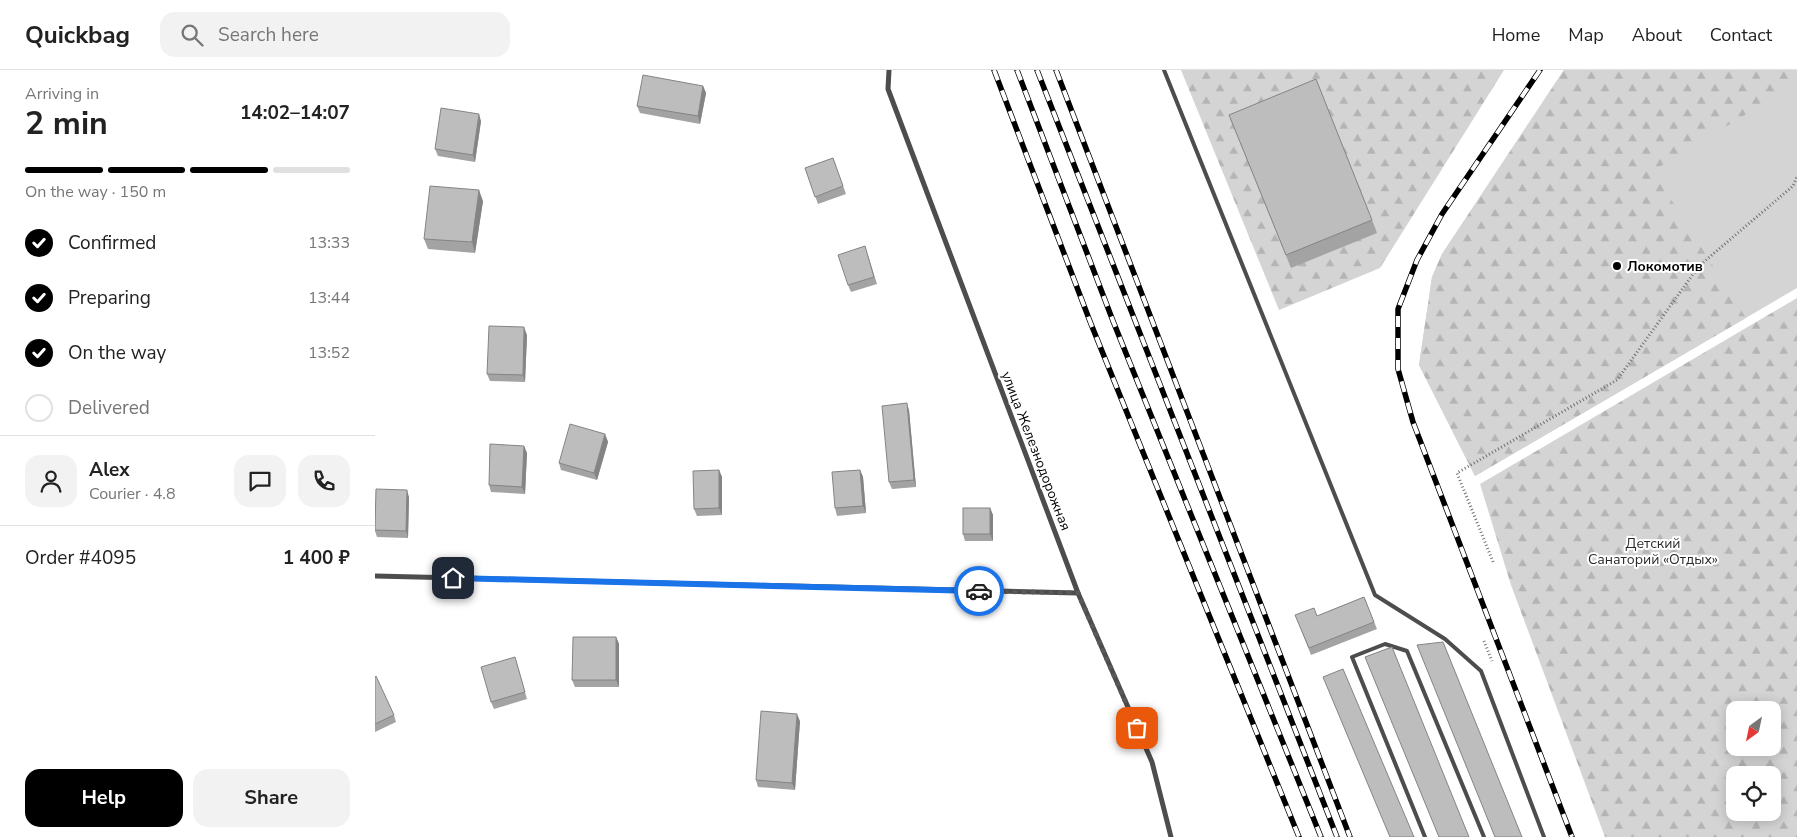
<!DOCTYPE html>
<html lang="en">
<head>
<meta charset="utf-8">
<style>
	:root { --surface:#fff; --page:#f2f2f2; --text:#222; --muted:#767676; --line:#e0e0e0; --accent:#000 }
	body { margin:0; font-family:"Nunito Sans",sans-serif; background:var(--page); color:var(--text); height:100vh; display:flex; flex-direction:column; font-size:19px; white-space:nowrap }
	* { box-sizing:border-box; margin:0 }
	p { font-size:16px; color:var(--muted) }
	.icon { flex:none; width:28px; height:28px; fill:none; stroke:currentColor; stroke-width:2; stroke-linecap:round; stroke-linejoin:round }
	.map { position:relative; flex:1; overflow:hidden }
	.drawer { display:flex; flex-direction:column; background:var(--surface); width:375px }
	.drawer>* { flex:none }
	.needle { width:32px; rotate:213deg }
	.buttons { position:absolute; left:1351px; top:631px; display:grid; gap:10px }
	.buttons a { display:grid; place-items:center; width:55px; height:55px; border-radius:10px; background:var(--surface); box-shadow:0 2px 12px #0003; font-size:25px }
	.pin { position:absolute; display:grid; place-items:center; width:42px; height:42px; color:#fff; margin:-21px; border-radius:10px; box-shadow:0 2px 8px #0006 }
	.courier { position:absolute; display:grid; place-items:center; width:50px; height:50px; margin:-25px; border:4px solid #1a73e8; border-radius:50%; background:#fff; color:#222; box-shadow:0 1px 6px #0007 }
	.overview em { font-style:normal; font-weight:700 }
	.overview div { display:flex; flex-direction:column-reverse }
	.overview { display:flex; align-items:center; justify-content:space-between; height:85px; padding:0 25px }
	h1 { font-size:32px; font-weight:700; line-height:38px }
	.bar { display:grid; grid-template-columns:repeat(4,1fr); gap:8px 5px; align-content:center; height:60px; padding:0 25px }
	.bar i { height:6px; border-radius:4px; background:var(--line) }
	.bar .active { background:var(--accent) }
	.bar p { grid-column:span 4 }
	.line { display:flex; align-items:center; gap:12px; padding:0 25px; border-top:1px solid var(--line) }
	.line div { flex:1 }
	.round { display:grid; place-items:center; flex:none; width:52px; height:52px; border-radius:15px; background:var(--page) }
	ol { padding:0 25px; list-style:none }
	li { display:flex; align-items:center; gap:15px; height:55px }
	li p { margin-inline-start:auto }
	li .icon { padding:5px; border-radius:50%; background:var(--accent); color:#fff; stroke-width:4 }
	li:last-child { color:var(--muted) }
	li i { width:28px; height:28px; border:2px solid var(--line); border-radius:50% }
	.primary-button { display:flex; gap:10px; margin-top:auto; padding:10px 25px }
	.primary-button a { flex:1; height:58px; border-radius:15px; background:var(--accent); color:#fff; font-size:20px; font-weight:700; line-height:58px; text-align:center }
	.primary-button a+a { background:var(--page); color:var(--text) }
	header { display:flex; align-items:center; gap:30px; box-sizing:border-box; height:70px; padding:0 25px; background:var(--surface); border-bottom:1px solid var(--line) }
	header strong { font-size:24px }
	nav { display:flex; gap:28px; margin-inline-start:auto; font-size:18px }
	.search { width:350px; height:45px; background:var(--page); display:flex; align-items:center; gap:12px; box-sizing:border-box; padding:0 18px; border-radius:15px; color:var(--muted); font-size:19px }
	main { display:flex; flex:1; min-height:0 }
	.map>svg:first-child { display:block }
	.grass { fill:#d4d4d4 }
	.forest { fill:url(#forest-firs); fill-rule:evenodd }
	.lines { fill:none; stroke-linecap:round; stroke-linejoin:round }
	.path { stroke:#6f6f6f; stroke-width:3; stroke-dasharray:1 2.5; stroke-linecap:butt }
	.lane { stroke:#4d4d4d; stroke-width:4 }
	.street { stroke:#4d4d4d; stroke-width:5 }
	.rail-casing { stroke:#000; stroke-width:5.5 }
	.rail { stroke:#fff; stroke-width:4; stroke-dasharray:11; stroke-linecap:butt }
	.wall { fill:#a3a3a3 }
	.shaded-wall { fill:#848484 }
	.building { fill:#bdbdbd; stroke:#848484 }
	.done { stroke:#595959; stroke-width:5; stroke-dasharray:0 9 }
	.route { stroke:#1a73e8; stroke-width:6 }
	.poi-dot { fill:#000; stroke:#fff; stroke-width:2 }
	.labels { text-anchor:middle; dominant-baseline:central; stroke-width:4; stroke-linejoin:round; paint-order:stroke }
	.poi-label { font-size:14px; font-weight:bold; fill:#000; stroke:#fff; text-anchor:start }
	.street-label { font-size:14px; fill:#000; stroke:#fff }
	.park-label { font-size:14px; fill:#2b2b2b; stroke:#fff }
</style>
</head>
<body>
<header>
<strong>Quickbag</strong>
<div class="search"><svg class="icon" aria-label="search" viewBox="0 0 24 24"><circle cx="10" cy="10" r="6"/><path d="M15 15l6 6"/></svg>Search here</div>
<nav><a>Home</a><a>Map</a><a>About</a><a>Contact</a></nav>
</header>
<main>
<section class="drawer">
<div class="overview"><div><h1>2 min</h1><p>Arriving in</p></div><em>14:02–14:07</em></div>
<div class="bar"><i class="active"></i><i class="active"></i><i class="active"></i><i></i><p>On the way · 150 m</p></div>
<ol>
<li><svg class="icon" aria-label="check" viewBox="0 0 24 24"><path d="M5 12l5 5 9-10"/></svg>Confirmed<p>13:33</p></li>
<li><svg class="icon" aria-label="check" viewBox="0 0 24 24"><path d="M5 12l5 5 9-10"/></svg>Preparing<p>13:44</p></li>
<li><svg class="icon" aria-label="check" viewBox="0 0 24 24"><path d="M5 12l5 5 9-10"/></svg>On the way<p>13:52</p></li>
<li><i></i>Delivered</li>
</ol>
<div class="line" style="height:90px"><a class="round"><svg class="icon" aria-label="person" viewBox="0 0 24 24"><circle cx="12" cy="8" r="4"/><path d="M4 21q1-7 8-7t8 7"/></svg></a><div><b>Alex</b><p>Courier · 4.8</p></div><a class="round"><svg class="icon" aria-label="chat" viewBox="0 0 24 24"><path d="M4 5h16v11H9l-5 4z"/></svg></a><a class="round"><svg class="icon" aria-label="phone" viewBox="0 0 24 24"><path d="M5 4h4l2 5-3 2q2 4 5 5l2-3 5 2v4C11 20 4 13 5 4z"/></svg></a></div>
<div class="line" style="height:65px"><div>Order #4095</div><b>1 400 ₽</b></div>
<div class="primary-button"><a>Help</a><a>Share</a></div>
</section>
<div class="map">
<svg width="1422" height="767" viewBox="0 0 1422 767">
	<defs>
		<pattern id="forest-firs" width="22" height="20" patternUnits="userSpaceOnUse" patternTransform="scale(1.25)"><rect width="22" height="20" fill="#d4d4d4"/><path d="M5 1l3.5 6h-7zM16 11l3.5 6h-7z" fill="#b4b4b4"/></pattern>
	</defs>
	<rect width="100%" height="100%" fill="#fff"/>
	<polygon class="grass" points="1189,0 1422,0 1422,218 1100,406 1044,295 1057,207 1067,184"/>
	<g class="forest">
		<polygon points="806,0 1129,0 1005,198 904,240"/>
		<polygon points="1189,0 1422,0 1422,13 1278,101 1371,248 1100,406 1044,295 1057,207 1067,184"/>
		<path d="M1422 228V767H1230L1136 515 1105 414ZM1360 640H1398V678H1360ZM1360 705H1398V742H1360Z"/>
	</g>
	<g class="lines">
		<g class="path">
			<polyline points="1118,492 1082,403 1242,310 1324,196 1418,116 1422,107"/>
			<polyline points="1109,571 1117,591"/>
		</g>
		<g class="lane">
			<polyline points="789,0 1000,525 1070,569 1106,601 1169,767"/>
			<polyline points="1050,767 977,587 1010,574 1032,581 1109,767"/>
		</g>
		<g class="street">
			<polyline points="514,0 513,19 703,523 777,692 796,767"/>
			<polyline points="0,506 703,523"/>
		</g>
		<g class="rail-casing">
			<g id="rail">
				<polyline points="619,0 716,254 924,767"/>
				<polyline points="642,0 738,251 946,767"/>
				<polyline points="662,0 962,767"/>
				<polyline points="681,0 975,767"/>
				<polyline points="1165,0 1067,144 1042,190 1023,239 1023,299 1038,352 1197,767"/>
			</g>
		</g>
		<use href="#rail" class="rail"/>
	</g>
	<g class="wall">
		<polygon points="328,16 331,23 325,54 265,43 262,36"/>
		<polygon points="854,45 997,150 1002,163 916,198"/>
		<polygon points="106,51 100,92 63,86 60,79"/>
		<polygon points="458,88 471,124 443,134 430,98"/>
		<polygon points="108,131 100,183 53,179 49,169"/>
		<polygon points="490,176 502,214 476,222 473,215"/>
		<polygon points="152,265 150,312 115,311 112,304"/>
		<polygon points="534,340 541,417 517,419 514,412"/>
		<polygon points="230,364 233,372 222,410 186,400 184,393"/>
		<polygon points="149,376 152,383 150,424 116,422 114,415"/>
		<polygon points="344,400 347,407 347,445 322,446 319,439"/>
		<polygon points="485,400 488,407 491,443 462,446 460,438"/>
		<polygon points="1,419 34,427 33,468 2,467 0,461"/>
		<polygon points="615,438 618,445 618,471 590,471 588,464"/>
		<polygon points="989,527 1002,559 936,585 923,552 942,546"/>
		<polygon points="241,567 244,574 244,617 200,617 197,610"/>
		<polygon points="142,594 152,629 119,639 116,632"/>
		<polygon points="0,607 19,645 21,652 0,662"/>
		<polygon points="425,651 420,720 383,717 381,710"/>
	</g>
	<g class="shaded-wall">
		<polygon points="328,16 331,23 325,54 323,46"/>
		<polygon points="104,44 106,51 100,92 98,85"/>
		<polygon points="104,120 108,131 100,183 97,172"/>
		<polygon points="149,257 152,265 150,312 148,305"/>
		<polygon points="532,333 534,340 541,417 539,410"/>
		<polygon points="230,364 233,372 222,410 219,403"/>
		<polygon points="149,376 152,383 150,424 147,417"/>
		<polygon points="344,400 347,407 347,445 344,438"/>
		<polygon points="485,400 488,407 491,443 488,436"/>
		<polygon points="32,420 34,427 33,468 31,461"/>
		<polygon points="615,438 618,445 618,471 615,464"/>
		<polygon points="241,567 244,574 244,617 241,610"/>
		<polygon points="422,644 425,651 420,720 417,713"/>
	</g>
	<g class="building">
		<polygon points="268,5 328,16 323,46 262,36"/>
		<polygon points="941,9 997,150 911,185 854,45"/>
		<polygon points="66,38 104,44 98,85 60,79"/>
		<polygon points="458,88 468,116 440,127 430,98"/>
		<polygon points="55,116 104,120 97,172 49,169"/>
		<polygon points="490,176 499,207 473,215 463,185"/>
		<polygon points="114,256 149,257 148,305 112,304"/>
		<polygon points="532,333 539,410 514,412 507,336"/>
		<polygon points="195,354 230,364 219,403 184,393"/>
		<polygon points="115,374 149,376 147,417 114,415"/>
		<polygon points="344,400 344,438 319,439 318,401"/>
		<polygon points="485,400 488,436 460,438 457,402"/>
		<polygon points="1,419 32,420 31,461 0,460"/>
		<rect x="588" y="438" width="27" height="26"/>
		<polygon points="989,527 999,552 934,578 920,545 939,538 942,546"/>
		<polygon points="198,567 241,567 241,610 197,610"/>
		<polygon points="1068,572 1147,767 1120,767 1042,575"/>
		<polygon points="1017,577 1094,767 1064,767 990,587"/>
		<polygon points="140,587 150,622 116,632 106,597"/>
		<polygon points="968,599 1039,767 1015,767 948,607"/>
		<polygon points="1,606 19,645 0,654 0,607"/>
		<polygon points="386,641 422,644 417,713 381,710"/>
	</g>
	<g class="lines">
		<polyline class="done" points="604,521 703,523 762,658"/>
		<polyline class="route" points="78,508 604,521"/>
	</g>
	<circle class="poi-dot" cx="1242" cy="196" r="5"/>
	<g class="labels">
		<g class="poi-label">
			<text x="1252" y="196">Локомотив</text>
		</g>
		<g class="street-label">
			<text transform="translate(661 381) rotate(69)">улица Железнодорожная</text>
		</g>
		<g class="park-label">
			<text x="1278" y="473">Детский<tspan x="1278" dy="16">Санаторий «Отдых»</tspan></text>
		</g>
	</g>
</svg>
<div class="buttons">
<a><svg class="needle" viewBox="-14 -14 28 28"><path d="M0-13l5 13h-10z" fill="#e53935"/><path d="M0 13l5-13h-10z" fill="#767676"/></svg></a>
<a><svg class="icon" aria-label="locate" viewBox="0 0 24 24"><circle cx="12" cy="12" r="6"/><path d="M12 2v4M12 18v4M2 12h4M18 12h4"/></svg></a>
</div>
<div class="pin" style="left:762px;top:658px;background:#ea580c"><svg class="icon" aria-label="bag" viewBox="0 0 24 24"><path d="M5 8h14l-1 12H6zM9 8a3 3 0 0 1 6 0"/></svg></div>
<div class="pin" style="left:78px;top:508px;background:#1f2937"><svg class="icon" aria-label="home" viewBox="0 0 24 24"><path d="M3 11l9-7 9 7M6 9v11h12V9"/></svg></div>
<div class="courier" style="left:604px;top:521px"><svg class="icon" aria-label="car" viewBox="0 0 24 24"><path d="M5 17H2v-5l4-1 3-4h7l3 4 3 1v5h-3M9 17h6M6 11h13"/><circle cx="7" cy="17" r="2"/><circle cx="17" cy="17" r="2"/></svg></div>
</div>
</main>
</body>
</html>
